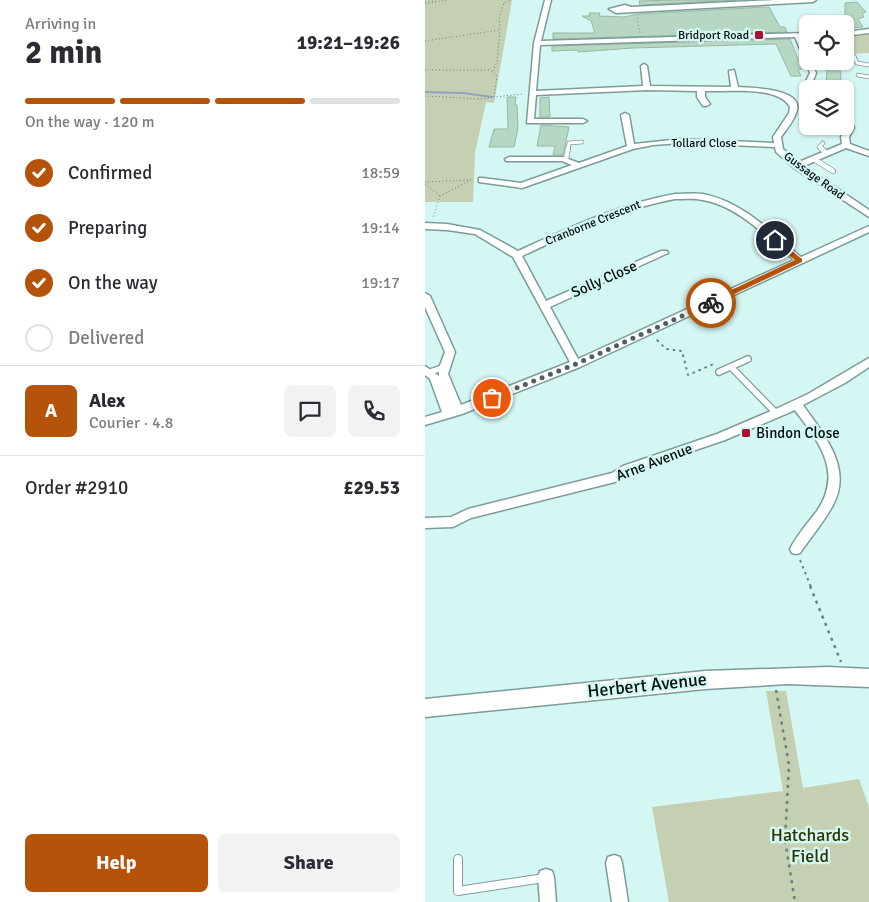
<!DOCTYPE html>
<html lang="en">
<head>
<meta charset="utf-8">
<style>
	:root { --surface:#fff; --page:#f2f2f3; --text:#2b2b33; --muted:#7c7c81; --line:#e1e1e2; --accent:#b45309 }
	body { margin:0; font-family:Signika,sans-serif; background:var(--page); color:var(--text); height:100vh; display:flex; flex-direction:column; font-size:19px; white-space:nowrap }
	* { box-sizing:border-box; margin:0 }
	p { font-size:16px; color:var(--muted) }
	.icon { flex:none; width:28px; height:28px; fill:none; stroke:currentColor; stroke-width:2; stroke-linecap:round; stroke-linejoin:round }
	.map { position:relative; flex:1; overflow:hidden }
	.details { display:flex; flex-direction:column; background:var(--surface); width:425px }
	.details>* { flex:none }
	.buttons { position:absolute; left:374px; top:15px; display:grid; gap:10px }
	.buttons a { display:grid; place-items:center; width:55px; height:55px; border-radius:8px; background:var(--surface); box-shadow:0 1px 4px #0004; font-size:25px }
	.pin { position:absolute; display:grid; place-items:center; width:42px; height:42px; color:#fff; margin:-21px; border:2px solid #fff; border-radius:50%; box-shadow:0 1px 5px #0007 }
	.courier { position:absolute; display:grid; place-items:center; width:50px; height:50px; margin:-25px; border:4px solid #b45309; border-radius:50%; background:#fff; color:#222; box-shadow:0 1px 6px #0007 }
	.summary em { font-style:normal; font-weight:800 }
	.summary div { display:flex; flex-direction:column-reverse }
	.summary { display:flex; align-items:center; justify-content:space-between; height:85px; padding:0 25px }
	h1 { font-size:32px; font-weight:800; line-height:38px }
	.bar { display:grid; grid-template-columns:repeat(4,1fr); gap:8px 5px; align-content:center; height:60px; padding:0 25px }
	.bar i { height:6px; border-radius:4px; background:var(--line) }
	.bar .selected { background:var(--accent) }
	.bar p { grid-column:span 4 }
	.line { display:flex; align-items:center; gap:12px; padding:0 25px; border-top:1px solid var(--line) }
	.line div { flex:1 }
	.round { display:grid; place-items:center; flex:none; width:52px; height:52px; border-radius:8px; background:var(--page) }
	ol { padding:0 25px; list-style:none }
	li { display:flex; align-items:center; gap:15px; height:55px }
	li p { margin-inline-start:auto }
	li .icon { padding:5px; border-radius:50%; background:var(--accent); color:#fff; stroke-width:4 }
	li:last-child { color:var(--muted) }
	li i { width:28px; height:28px; border:2px solid var(--line); border-radius:50% }
	.action { display:flex; gap:10px; margin-top:auto; padding:10px 25px }
	.action a { flex:1; height:58px; border-radius:8px; background:var(--accent); color:#fff; font-size:20px; font-weight:800; line-height:58px; text-align:center }
	.action a+a { background:var(--page); color:var(--text) }
	main { display:flex; flex:1; min-height:0 }
	.map>svg:first-child { display:block }
	.green { fill:#c5cfb1 }
	.lines { fill:none; stroke-linecap:round; stroke-linejoin:round }
	.stream { stroke:#91a4c0; stroke-width:2 }
	.building { fill:#b6d7c1; stroke:#9db6a5 }
	.service-far3-casing { stroke:#7b9c99; stroke-width:4.5 }
	.service-far2-casing { stroke:#7b9c99; stroke-width:6 }
	.service-far1-casing { stroke:#7b9c99; stroke-width:8 }
	.service-casing { stroke:#7b9c99; stroke-width:10 }
	.minor-casing { stroke:#7b9c99; stroke-width:3 }
	.tertiary-casing { stroke:#7b9c99; stroke-width:3 }
	.path-far2 { stroke:#69807e; stroke-width:1; stroke-dasharray:1 2.5; stroke-linecap:butt }
	.path-far1 { stroke:#69807e; stroke-width:2; stroke-dasharray:2.5 4; stroke-linecap:butt }
	.path { stroke:#69807e; stroke-width:2.5; stroke-dasharray:3 5; stroke-linecap:butt }
	.service-far3 { stroke:#fff; stroke-width:3 }
	.service-far2 { stroke:#fff; stroke-width:4.5 }
	.service-far1 { stroke:#fff; stroke-width:5.5 }
	.service { stroke:#fff; stroke-width:8 }
	.minor { fill:#fff; fill-rule:evenodd }
	.tertiary { fill:#fff; fill-rule:evenodd }
	.route { fill:#b45309 }
	.done { stroke:#4d605f; stroke-width:5; stroke-dasharray:0 9 }
	.poi-dot { fill:#a91230; stroke:#d4f7f3; stroke-width:2 }
	.labels { text-anchor:middle; dominant-baseline:central; stroke-width:5; stroke-linejoin:round; paint-order:stroke }
	.far-poi-label { font-size:12px; fill:#040f0f; stroke:#d4f7f3; text-anchor:end }
	.far-street-label { font-size:12px; fill:#040f0f; stroke:#d4f7f3 }
	.street-label { font-size:15px; fill:#040f0f; stroke:#d4f7f3 }
	.poi-label { font-size:15px; fill:#040f0f; stroke:#d4f7f3; text-anchor:start }
	.near-street-label { font-size:18px; fill:#040f0f; stroke:#d4f7f3 }
	.near-park-label { font-size:18px; fill:#2b3600; stroke:#d4f7f3 }
</style>
</head>
<body>
<main>
<section class="details">
<div class="summary"><div><h1>2 min</h1><p>Arriving in</p></div><em>19:21–19:26</em></div>
<div class="bar"><i class="selected"></i><i class="selected"></i><i class="selected"></i><i></i><p>On the way · 120 m</p></div>
<ol>
<li><svg class="icon" aria-label="check" viewBox="0 0 24 24"><path d="M5 12l5 5 9-10"/></svg>Confirmed<p>18:59</p></li>
<li><svg class="icon" aria-label="check" viewBox="0 0 24 24"><path d="M5 12l5 5 9-10"/></svg>Preparing<p>19:14</p></li>
<li><svg class="icon" aria-label="check" viewBox="0 0 24 24"><path d="M5 12l5 5 9-10"/></svg>On the way<p>19:17</p></li>
<li><i></i>Delivered</li>
</ol>
<div class="line" style="height:90px"><b class="round" style="background:var(--accent);color:#fff">A</b><div><b>Alex</b><p>Courier · 4.8</p></div><a class="round"><svg class="icon" aria-label="chat" viewBox="0 0 24 24"><path d="M4 5h16v11H9l-5 4z"/></svg></a><a class="round"><svg class="icon" aria-label="phone" viewBox="0 0 24 24"><path d="M5 4h4l2 5-3 2q2 4 5 5l2-3 5 2v4C11 20 4 13 5 4z"/></svg></a></div>
<div class="line" style="height:65px"><div>Order #2910</div><b>£29.53</b></div>
<div class="action"><a>Help</a><a>Share</a></div>
</section>
<div class="map">
<svg width="444" height="902" viewBox="0 0 444 902">
	<rect width="100%" height="100%" fill="#d4f7f3"/>
	<g class="green">
		<polygon points="0,0 87,0 69,103 61,102 50,153 48,202 0,202"/>
		<polygon points="444,35 444,53 420,54 420,37"/>
		<polygon points="341,691 361,691 378,788 434,779 444,807 444,902 244,902 227,807 358,791"/>
	</g>
	<g class="lines">
		<polyline class="stream" points="0,92 38,93 67,97"/>
	</g>
	<g class="building">
		<polygon points="250,0 312,0 215,5 214,1"/>
		<polygon points="432,2 441,12 437,13 439,17 433,19 438,27 420,28 420,3"/>
		<polygon points="340,7 344,7 355,27 360,27 362,32 128,39 128,33 170,33 166,21 157,16 165,16 164,13 175,13 174,16 199,17 214,14"/>
		<polygon points="365,39 377,69 373,69 376,76 366,76 351,44 208,48 153,52 153,50 127,51 127,46"/>
		<polygon points="399,61 412,61 416,74 415,86 401,83 402,71"/>
		<polygon points="82,97 91,97 90,105 92,105 93,128 89,147 64,147 69,129 83,129"/>
		<polygon points="124,97 125,117 115,117 115,98"/>
		<polygon points="116,125 144,127 138,155 128,155 130,146 112,146"/>
	</g>
	<g class="lines">
		<g class="service-far3-casing">
			<g id="service-far3">
				<polyline points="429,56 432,63 444,65"/>
				<polyline points="433,75 444,77"/>
				<polyline points="143,150 144,143 157,142"/>
				<polyline points="397,150 394,147 398,143"/>
			</g>
		</g>
		<g class="service-far2-casing">
			<g id="service-far2">
				<polyline points="396,148 401,153"/>
				<polyline points="141,159 143,148"/>
				<polyline points="389,159 408,171"/>
			</g>
		</g>
		<g class="service-far1-casing">
			<g id="service-far1">
				<polyline points="306,367 351,413"/>
				<polyline points="5,372 17,368"/>
				<polyline points="294,372 323,359"/>
			</g>
		</g>
		<g class="service-casing">
			<polyline id="service" points="33,859 33,891 119,878"/>
		</g>
		<g class="minor-casing">
			<g id="minor">
				<path d="M120 0H126L116 41 382 33V37H376L382 52V61H386L391 73 385 89H382V93H380L376 91 385 73 370 37 115 45 111 91 218 86 216 66 219 64 222 66 225 86 306 87 304 71 309 70 313 87C326 88 382 88 371 113 368 122 361 130 356 137L358 149 374 162 417 144 416 137 421 128 428 126 429 128 424 137 425 144 444 151V156L421 148 379 166 444 210V217L369 168 351 152 350 147 256 143 228 145 208 149 97 188 54 182V178H57L96 183 147 165 137 161H81L80 159 84 157H138L154 163 202 146 196 115 200 113 204 115 209 144 256 139 349 143 348 137 364 113 365 107C353 85 302 92 280 91V97L285 104 281 106H278L272 97V91L222 90 111 95 109 119H158L162 121 158 123H102L109 43Z"/>
				<polygon points="351,0 391,0 388,2 191,13 184,9 200,5 206,7"/>
				<polygon points="444,29 444,33 420,36 420,32"/>
				<path d="M250 194C259 194 269 193 278 194 318 202 346 232 376 257L444 226V232L155 367 37 414 0 425V417L17 412 5 379 0 375V366L14 376V368L20 352 0 307V293L5 296 30 352 23 374 36 405 145 362 88 257 50 234 22 230 0 229V223L22 224 55 230 93 251C144 228 194 204 250 194ZM250 199C259 199 269 198 278 200 315 207 341 237 369 260L153 359 125 307 243 253 242 251H236L121 301 97 256C147 233 195 209 250 199Z"/>
				<path d="M444 358V367L420 383 378 405C399 435 428 468 408 505 399 522 386 537 375 553L371 554 367 553 365 549C372 535 383 523 392 511 419 471 393 442 370 410L300 440 206 472 190 482 46 518 28 527 0 528V518L26 517 43 509 187 473 198 466 292 434 353 408 383 394Z"/>
				<polygon points="189,855 195,857 197,863 203,902 187,902 181,863 183,857"/>
				<polygon points="121,869 127,871 129,877 131,902 115,902 113,877 115,871"/>
			</g>
		</g>
		<g class="tertiary-casing">
			<polygon id="tertiary" points="403,667 444,669 444,687 362,684 280,689 0,717 0,699 280,671"/>
		</g>
		<g class="path-far2">
			<polyline points="0,2 11,1"/>
			<polyline points="0,4 23,0"/>
			<polyline points="212,18 215,33"/>
			<polyline points="0,41 75,30 74,19 79,3 86,0"/>
			<polyline points="0,70 65,70 72,76 69,97 98,94"/>
			<polyline points="68,71 72,62 75,30"/>
			<polyline points="0,96 55,99 69,97"/>
			<polyline points="0,182 46,180 15,196 8,218"/>
			<polyline points="0,184 15,196"/>
			<polyline points="231,339 233,341"/>
		</g>
		<g class="path-far1">
			<polyline points="232,340 241,349 257,351 263,375 291,363"/>
			<polyline points="375,560 386,587"/>
		</g>
		<g class="path">
			<polyline points="385,586 416,662"/>
			<polyline points="351,690 364,765 360,840 370,902"/>
		</g>
		<use href="#service-far3" class="service-far3"/>
		<use href="#service-far2" class="service-far2"/>
		<use href="#service-far1" class="service-far1"/>
		<use href="#service" class="service"/>
		<use href="#minor" class="minor"/>
		<use href="#tertiary" class="tertiary"/>
	</g>
	<polygon class="route" points="347,239 352,239 377,259 377,262 288,304 283,304 283,301 370,260 347,242"/>
	<g class="lines">
		<polyline class="done" points="67,398 151,364 286,303"/>
	</g>
	<g class="poi-dot">
		<rect x="329" y="30" width="10" height="10" rx="2.5"/>
		<rect x="316" y="428" width="10" height="10" rx="2.5"/>
	</g>
	<g class="labels">
		<g class="far-poi-label">
			<text x="324" y="35">Bridport Road</text>
		</g>
		<g class="far-street-label">
			<text x="279" y="143">Tollard Close</text>
			<text transform="translate(389 176) rotate(36)">Gussage Road</text>
			<text transform="translate(168 223) rotate(-22)">Cranborne Crescent</text>
		</g>
		<g class="street-label">
			<text transform="translate(179 279) rotate(-24)">Solly Close</text>
			<text transform="translate(229 462) rotate(-21)">Arne Avenue</text>
		</g>
		<g class="poi-label">
			<text x="331" y="433">Bindon Close</text>
		</g>
		<g class="near-street-label">
			<text transform="translate(222 685) rotate(-6)">Herbert Avenue</text>
		</g>
		<g class="near-park-label">
			<text x="385" y="835">Hatchards<tspan x="385" dy="21">Field</tspan></text>
		</g>
	</g>
</svg>
<div class="buttons">
<a><svg class="icon" aria-label="locate" viewBox="0 0 24 24"><circle cx="12" cy="12" r="6"/><path d="M12 2v4M12 18v4M2 12h4M18 12h4"/></svg></a>
<a><svg class="icon" aria-label="layers" viewBox="0 0 24 24"><path d="M12 4l9 5-9 5-9-5zM3 14l9 5 9-5"/></svg></a>
</div>
<div class="pin" style="left:67px;top:398px;background:#ea580c"><svg class="icon" aria-label="bag" viewBox="0 0 24 24"><path d="M5 8h14l-1 12H6zM9 8a3 3 0 0 1 6 0"/></svg></div>
<div class="pin" style="left:350px;top:240px;background:#1f2937"><svg class="icon" aria-label="home" viewBox="0 0 24 24"><path d="M3 11l9-7 9 7M6 9v11h12V9"/></svg></div>
<div class="courier" style="left:286px;top:303px"><svg class="icon" aria-label="bike" viewBox="0 0 24 24"><circle cx="6" cy="16" r="4"/><circle cx="18" cy="16" r="4"/><path d="M6 16l4-8h5l3 8M10 8l3 8H6M13 5h3"/></svg></div>
</div>
</main>
</body>
</html>
